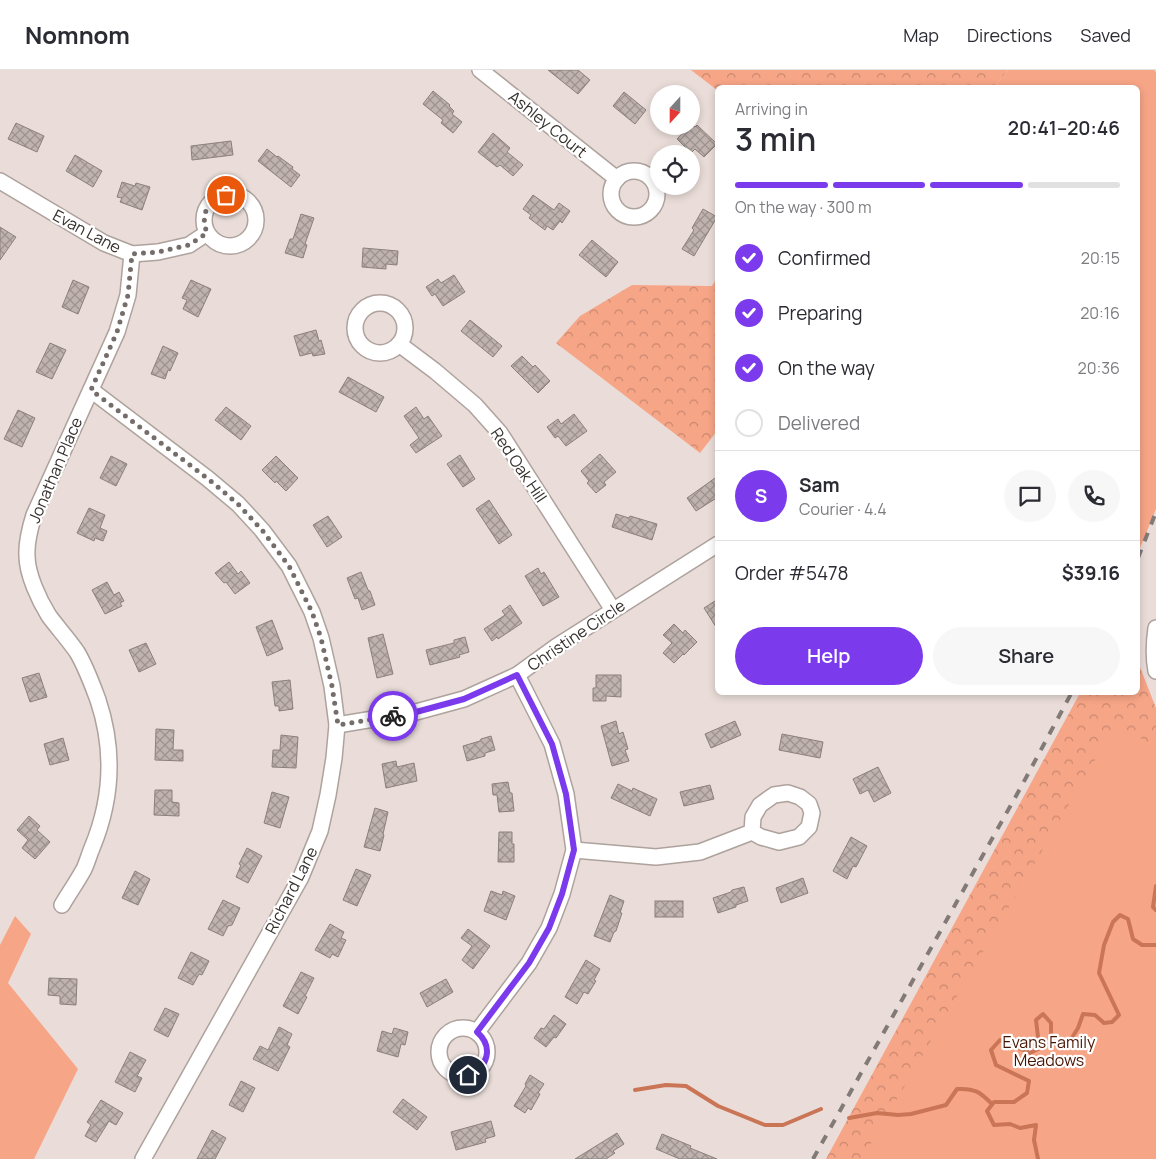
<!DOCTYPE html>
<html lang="en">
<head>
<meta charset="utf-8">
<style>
	:root { --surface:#fff; --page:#f7f7f7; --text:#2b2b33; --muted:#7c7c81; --line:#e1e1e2; --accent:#7c3aed }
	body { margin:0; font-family:Manrope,sans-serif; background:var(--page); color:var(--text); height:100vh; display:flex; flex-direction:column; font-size:19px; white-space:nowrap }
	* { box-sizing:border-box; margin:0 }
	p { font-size:16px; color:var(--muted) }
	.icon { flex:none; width:28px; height:28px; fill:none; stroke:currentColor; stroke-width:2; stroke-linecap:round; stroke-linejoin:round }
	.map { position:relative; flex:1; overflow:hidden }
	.details { position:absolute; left:715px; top:15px; width:425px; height:610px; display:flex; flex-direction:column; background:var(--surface); border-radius:8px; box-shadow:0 2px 8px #0003 }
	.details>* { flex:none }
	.needle { width:32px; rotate:201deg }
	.tools { position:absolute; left:650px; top:15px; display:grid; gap:10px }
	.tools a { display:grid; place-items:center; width:50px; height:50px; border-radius:50%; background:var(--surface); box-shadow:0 2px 8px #0003; font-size:25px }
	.pin { position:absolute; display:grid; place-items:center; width:42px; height:42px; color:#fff; margin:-21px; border:2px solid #fff; border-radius:50%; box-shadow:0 1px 5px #0007 }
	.courier { position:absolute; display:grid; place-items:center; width:50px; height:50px; margin:-25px; border:4px solid #7c3aed; border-radius:50%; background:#fff; color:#222; box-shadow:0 1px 6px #0007 }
	.summary em { font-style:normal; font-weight:600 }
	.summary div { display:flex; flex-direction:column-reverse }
	.summary { display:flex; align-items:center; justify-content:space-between; height:85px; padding:0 20px }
	h1 { font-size:32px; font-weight:600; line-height:38px }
	.bar { display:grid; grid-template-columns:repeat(4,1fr); gap:8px 5px; align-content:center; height:60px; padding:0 20px }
	.bar i { height:6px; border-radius:4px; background:var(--line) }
	.bar .active { background:var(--accent) }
	.bar p { grid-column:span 4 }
	.line { display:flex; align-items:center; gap:12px; padding:0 20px; border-top:1px solid var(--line) }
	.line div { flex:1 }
	.round { display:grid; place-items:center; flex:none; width:52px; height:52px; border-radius:26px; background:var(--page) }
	ol { padding:0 20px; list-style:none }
	li { display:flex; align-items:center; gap:15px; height:55px }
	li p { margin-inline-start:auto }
	li .icon { padding:5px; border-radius:50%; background:var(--accent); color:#fff; stroke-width:4 }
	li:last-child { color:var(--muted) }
	li i { width:28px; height:28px; border:2px solid var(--line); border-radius:50% }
	.cta { display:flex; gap:10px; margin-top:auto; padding:10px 20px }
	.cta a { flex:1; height:58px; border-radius:30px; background:var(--accent); color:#fff; font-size:20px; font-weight:600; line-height:58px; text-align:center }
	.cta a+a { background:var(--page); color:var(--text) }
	header { display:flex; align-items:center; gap:30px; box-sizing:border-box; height:70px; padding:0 25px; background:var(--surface); border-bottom:1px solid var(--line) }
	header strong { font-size:24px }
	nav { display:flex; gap:28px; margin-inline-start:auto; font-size:18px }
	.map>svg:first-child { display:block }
	.forest { fill:url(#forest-crowns) }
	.park { fill:#f7a587 }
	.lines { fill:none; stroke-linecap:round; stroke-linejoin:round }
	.stream { stroke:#c97556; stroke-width:4 }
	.building { fill:url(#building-cross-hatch); stroke:#8c807c }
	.minor-casing { stroke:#aea29d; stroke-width:18 }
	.minor { stroke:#fff; stroke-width:15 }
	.rail { stroke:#827a77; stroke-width:4; stroke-dasharray:9 9; stroke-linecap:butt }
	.done { stroke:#756d6a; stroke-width:5; stroke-dasharray:0 9 }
	.route { stroke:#7c3aed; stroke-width:6 }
	.labels { text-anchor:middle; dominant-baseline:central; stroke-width:4.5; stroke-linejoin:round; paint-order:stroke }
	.street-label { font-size:16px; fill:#36312f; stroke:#fff }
	.park-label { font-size:16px; fill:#4a1500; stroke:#fff }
</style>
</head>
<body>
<header>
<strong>Nomnom</strong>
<nav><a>Map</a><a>Directions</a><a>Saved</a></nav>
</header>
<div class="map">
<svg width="1156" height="1089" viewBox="0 0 1156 1089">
	<defs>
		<pattern id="forest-crowns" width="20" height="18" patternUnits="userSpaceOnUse" patternTransform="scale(1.25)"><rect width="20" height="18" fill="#f7a587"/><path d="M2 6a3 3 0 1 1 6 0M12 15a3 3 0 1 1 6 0" fill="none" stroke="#c9876f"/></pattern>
		<pattern id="building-cross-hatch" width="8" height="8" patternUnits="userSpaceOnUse" patternTransform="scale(1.25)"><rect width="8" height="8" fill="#c0b3af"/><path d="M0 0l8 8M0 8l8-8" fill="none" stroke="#9d928f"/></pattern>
	</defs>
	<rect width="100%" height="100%" fill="#eaddd9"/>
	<g class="forest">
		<polygon points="691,0 1008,0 994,17 718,18 717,20"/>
		<polygon points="717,208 717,361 700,383 556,273 580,246 632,215 712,216"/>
		<polygon points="1138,592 1156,638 1156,1089 826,1089 1080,623 1138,622"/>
	</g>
	<g class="park">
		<polygon points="1008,0 1154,0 1156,2 1156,439 1138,483 1138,18 994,17"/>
		<polygon points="1116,654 1156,677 1156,1089 862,1089"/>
		<polygon points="15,846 31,864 8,913 78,999 34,1089 0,1089 0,875"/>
	</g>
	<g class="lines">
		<g class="stream">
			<polyline points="1156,816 1153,837 1156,840"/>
			<polyline points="635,1020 666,1015 686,1016 718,1036 765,1055 783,1055 821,1039"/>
			<path d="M849 1048 877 1043 898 1045 911 1044 946 1035 957 1019C975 1018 980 1022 992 1034"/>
			<polyline points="1038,1089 1034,1070 1036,1055 1020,1058 1010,1054 994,1055 987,1041 994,1032 1014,1032 1027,1023 1029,1011 996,995 991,980 1000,970 1030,983 1042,977 1038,967 1036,950 1043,944 1051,953 1051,967 1056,975 1068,974 1078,958 1083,944 1095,945 1104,953 1112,952 1119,945 1099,903 1104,875 1113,852 1120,845 1128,849 1133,869 1142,875 1156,875"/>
		</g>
	</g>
	<g class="building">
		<polygon points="548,0 578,0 590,10 578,24"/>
		<polygon points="433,21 450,35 449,36 454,41 452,44 462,52 453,63 441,53 443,50 423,34"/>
		<polygon points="624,22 646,40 635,54 613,36"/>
		<polygon points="16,53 44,66 37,82 8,69"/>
		<polygon points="692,54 695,57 697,55 717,74 704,87 695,79 691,83 677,69 689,56 691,56"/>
		<polygon points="493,63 510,78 507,82 523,95 513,106 500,95 497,97 478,82"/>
		<polygon points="231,71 233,85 192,90 191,76"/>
		<polygon points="267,79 277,87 278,86 293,97 292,99 300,105 291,117 258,91"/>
		<polygon points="75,85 102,101 93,117 66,101"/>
		<polygon points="122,112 135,116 136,113 150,117 142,140 120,132 122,128 117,127"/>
		<polygon points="533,125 554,140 559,133 570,141 562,153 560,151 553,160 547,156 545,160 529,148 531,145 523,139"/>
		<polygon points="703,139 717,147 694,186 682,179 694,160 692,158"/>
		<polygon points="301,144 314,148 305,174 307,175 303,188 285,183 290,169 293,169"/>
		<polygon points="0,157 16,167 0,190"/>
		<polygon points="592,170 618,192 606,207 579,185"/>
		<polygon points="363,178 398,181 397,195 386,194 386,199 362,197"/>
		<polygon points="454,205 465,222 443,236 435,224 432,226 426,217 438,209 441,213"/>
		<polygon points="73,210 89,217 78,244 62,237"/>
		<polygon points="191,210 211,219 198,247 183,239 187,230 182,228"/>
		<polygon points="470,250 502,276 493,287 461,261"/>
		<polygon points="316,260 319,271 321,270 325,284 313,286 312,283 300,286 294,266"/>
		<polygon points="50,273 66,280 52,309 36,302"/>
		<polygon points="163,276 178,283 170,301 168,300 165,309 151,304"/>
		<polygon points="522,286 533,297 535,295 550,311 538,323 511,296"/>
		<polygon points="348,307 384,327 376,342 339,322"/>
		<polygon points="226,337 251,356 241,370 215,350"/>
		<polygon points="416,337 424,349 428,346 442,366 416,383 410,375 419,368 404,346"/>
		<polygon points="18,340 35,348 22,377 4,369"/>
		<polygon points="574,344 587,361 566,376 558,366 555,368 547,357 558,349 561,354"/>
		<polygon points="600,384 616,402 604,412 606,415 596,423 587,413 589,411 581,401"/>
		<polygon points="460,385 475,409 463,417 447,394"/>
		<polygon points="111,386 127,394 116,416 100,408"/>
		<polygon points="276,386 298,408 286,421 276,411 275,413 262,400"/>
		<polygon points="718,406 718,427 696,441 687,428"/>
		<polygon points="489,430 512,465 499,474 476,439"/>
		<polygon points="89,438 105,445 100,458 107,461 103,471 95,468 94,471 77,463"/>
		<polygon points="616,444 629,448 630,446 657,454 652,470 612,457"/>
		<polygon points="328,446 342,467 327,477 313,455"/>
		<polygon points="229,492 238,504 241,501 250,513 235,524 226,512 224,513 215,503"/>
		<polygon points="538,498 541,504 544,502 559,527 543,536 525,506"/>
		<polygon points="361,502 368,520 370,521 375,535 362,540 358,528 355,529 347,508"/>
		<polygon points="107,512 114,525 119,522 124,531 120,533 122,536 105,544 92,520"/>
		<polygon points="718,529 718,560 704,538"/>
		<polygon points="510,535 522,553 498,569 497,567 492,571 484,559 505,545 502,541"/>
		<polygon points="272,550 283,579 267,586 256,557"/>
		<polygon points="674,554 683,563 685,560 697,572 684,585 683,584 674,593 663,583 672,573 663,565"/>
		<polygon points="383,564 393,604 377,608 368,568"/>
		<polygon points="465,567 469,582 459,585 460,587 430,595 426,580 454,573 454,570"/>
		<polygon points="146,573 156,594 139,602 129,580"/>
		<polygon points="39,603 47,627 30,632 22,608"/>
		<polygon points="596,605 621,605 621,627 606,626 606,631 593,631 593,618 596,618"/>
		<polygon points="290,610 293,639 279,641 279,636 275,636 272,612"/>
		<polygon points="616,651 619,664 623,662 628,679 625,680 629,691 612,696 601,656"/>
		<polygon points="735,651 741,665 711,678 705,664"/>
		<polygon points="156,659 174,660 173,680 183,680 183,691 155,690"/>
		<polygon points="782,664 823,672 820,688 779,680"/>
		<polygon points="281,665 298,667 296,698 272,697 273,680 280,680"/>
		<polygon points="491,666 495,680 485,683 485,686 467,691 463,676 480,671 481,669"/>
		<polygon points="63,668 69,690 50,695 44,674"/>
		<polygon points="396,691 397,697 414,693 417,711 386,718 382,694"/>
		<polygon points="878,697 891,723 874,732 868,720 860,724 853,709"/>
		<polygon points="508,712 510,723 512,723 514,741 499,742 497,725 493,725 492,714"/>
		<polygon points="618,714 632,721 633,718 657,729 650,746 611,728"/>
		<polygon points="710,715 714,729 684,736 680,722"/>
		<polygon points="155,720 172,720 172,732 179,733 179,746 154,745"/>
		<polygon points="272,722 289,727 280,758 264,753"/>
		<polygon points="375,738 388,742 383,764 384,765 380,781 364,777"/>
		<polygon points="29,746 40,756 37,760 50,772 35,789 22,778 28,770 17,760"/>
		<polygon points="499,762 512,762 512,774 514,774 514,792 498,792"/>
		<polygon points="851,767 867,776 856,797 853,796 847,809 833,801"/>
		<polygon points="247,778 262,786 248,813 236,807 241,795 239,794"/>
		<polygon points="356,799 371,805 357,836 343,830"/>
		<polygon points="135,801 150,809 138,835 122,828"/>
		<polygon points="803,808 808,823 781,833 776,818"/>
		<polygon points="744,817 748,831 736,835 736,837 718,843 713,828 731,822 732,820"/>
		<polygon points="491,821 502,825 503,821 515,826 506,850 484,841"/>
		<polygon points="610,825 624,831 620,843 622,843 616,861 614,862 610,872 594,866"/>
		<polygon points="223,830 240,838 232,855 228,856 223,866 208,859"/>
		<rect x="655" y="831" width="28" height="16"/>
		<polygon points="330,854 344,862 341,868 346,870 338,887 332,884 330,888 315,880"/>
		<polygon points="468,859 490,876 473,899 462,890 472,876 461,868"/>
		<polygon points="191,882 209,891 202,905 199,904 193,915 178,908"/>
		<polygon points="586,890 600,899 594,910 596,911 588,924 584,922 577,934 565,927"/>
		<polygon points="301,902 314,908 305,926 307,927 298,944 283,936"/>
		<polygon points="49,908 77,909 76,935 60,934 60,926 48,925"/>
		<polygon points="446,909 453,922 427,937 420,923"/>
		<polygon points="165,938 179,944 168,967 154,960"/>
		<polygon points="554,945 566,954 556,968 554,967 546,977 534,968 541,958 544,959"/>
		<polygon points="279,957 292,964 287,975 290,977 278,1001 253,989 260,976 268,980"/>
		<polygon points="394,958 408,962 405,975 401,974 398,987 377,981 382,961 392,964"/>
		<polygon points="130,982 146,990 137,1006 142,1008 135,1022 115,1012"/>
		<polygon points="530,1005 544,1014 538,1023 540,1024 531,1040 528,1038 525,1043 514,1036 526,1016 525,1014"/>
		<polygon points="241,1011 255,1018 243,1042 229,1035"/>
		<polygon points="403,1029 427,1047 417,1060 393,1042"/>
		<polygon points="101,1030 123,1043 116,1055 109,1051 96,1072 85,1066 91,1055 87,1052"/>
		<polygon points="491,1051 495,1066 485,1069 486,1072 456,1080 451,1062"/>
		<polygon points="212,1060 226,1068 215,1089 197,1089"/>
		<polygon points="617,1063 624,1074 613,1081 615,1083 606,1089 575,1089"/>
		<polygon points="662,1064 691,1076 690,1078 717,1089 680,1089 656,1079"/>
	</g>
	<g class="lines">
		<g class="minor-casing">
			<g id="minor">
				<polyline points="480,0 617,109"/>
				<circle cx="634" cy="124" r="23"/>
				<polyline points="0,111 104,173 132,184 158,182 189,175 207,163"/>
				<circle cx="230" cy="150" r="26"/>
				<circle cx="380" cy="258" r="25"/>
				<polyline points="399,274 435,301 475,335 500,363 613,540"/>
				<polyline points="91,320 207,408 238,434 262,460 289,496 312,542 321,568 332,616 337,655 334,688 328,725 320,761 301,807 143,1089"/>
				<path d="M1156 558C1154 572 1153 586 1156 601"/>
				<polyline points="337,655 416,642 464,629 517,605 557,576 718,474"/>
				<polyline points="574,780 656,787 700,782 752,762 761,767 779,772 799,767 809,757 812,743 809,734 800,727 788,723 774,725 760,735 753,747 752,762"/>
				<path d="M62 835C69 823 77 812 84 799 87 793 89 785 92 778 112 730 115 681 98 630 92 614 86 597 77 582 68 569 58 558 49 546 39 530 27 504 27 486 26 472 30 458 34 445L117 262 128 225 132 184"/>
				<circle cx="463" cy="982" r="24"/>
				<polyline points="477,962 529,893 549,858 562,824 574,780 566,724 552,674 517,605"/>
			</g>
		</g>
		<use href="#minor" class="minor"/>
		<g class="rail">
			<polyline points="1138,488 1156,442"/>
			<polyline points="813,1089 1021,717 1072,622"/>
		</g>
	</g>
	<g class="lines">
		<path class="done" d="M226 125C207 131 200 144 207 163L189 175 158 182 132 184 128 225 117 262 91 320 207 408 238 434 262 460 289 496 312 542 321 568 332 616 338 655 393 646"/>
		<path class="route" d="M393 646 416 642 464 629 517 605 552 674 566 724 574 780 562 824 549 858 529 893 477 962C494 977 488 998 468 1005"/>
	</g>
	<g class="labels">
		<g class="street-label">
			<text transform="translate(548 54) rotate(39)">Ashley Court</text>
			<text transform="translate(87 161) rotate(28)">Evan Lane</text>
			<text transform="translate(519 395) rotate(56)">Red Oak Hill</text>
			<text transform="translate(55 400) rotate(-67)">Jonathan Place</text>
			<text transform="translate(576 565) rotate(-34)">Christine Circle</text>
			<text transform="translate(291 820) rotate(-63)">Richard Lane</text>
		</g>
		<g class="park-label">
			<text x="1049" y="972">Evans Family<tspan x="1049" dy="18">Meadows</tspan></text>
		</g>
	</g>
</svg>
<div class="tools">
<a><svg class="needle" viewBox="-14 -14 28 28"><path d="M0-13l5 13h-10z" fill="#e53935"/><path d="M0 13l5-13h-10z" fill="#7c7c81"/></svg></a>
<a><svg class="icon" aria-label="locate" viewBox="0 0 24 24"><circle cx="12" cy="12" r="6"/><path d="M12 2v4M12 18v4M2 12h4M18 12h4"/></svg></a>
</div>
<div class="pin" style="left:226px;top:125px;background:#ea580c"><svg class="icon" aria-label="bag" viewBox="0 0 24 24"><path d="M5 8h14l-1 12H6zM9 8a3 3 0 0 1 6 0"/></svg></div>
<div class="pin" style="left:468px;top:1005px;background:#1f2937"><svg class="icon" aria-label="home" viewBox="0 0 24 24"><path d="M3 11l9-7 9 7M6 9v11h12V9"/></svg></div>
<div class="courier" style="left:393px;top:646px"><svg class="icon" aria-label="bike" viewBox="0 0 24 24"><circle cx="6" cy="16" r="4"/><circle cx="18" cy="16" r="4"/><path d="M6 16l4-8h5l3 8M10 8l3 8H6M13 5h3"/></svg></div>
<section class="details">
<div class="summary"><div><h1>3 min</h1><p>Arriving in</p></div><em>20:41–20:46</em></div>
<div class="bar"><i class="active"></i><i class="active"></i><i class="active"></i><i></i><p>On the way · 300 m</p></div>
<ol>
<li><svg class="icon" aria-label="check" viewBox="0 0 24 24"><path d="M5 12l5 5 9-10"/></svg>Confirmed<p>20:15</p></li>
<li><svg class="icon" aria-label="check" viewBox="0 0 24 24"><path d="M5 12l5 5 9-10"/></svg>Preparing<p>20:16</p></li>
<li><svg class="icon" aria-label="check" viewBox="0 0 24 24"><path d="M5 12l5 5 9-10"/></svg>On the way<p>20:36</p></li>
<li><i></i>Delivered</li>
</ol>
<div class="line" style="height:90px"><b class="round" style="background:var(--accent);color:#fff">S</b><div><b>Sam</b><p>Courier · 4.4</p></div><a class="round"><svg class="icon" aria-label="chat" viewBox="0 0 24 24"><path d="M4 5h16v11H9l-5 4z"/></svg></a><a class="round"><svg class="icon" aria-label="phone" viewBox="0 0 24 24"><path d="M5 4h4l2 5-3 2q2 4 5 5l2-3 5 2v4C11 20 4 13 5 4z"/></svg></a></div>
<div class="line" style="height:65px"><div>Order #5478</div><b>$39.16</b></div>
<div class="cta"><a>Help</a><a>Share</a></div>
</section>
</div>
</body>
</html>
